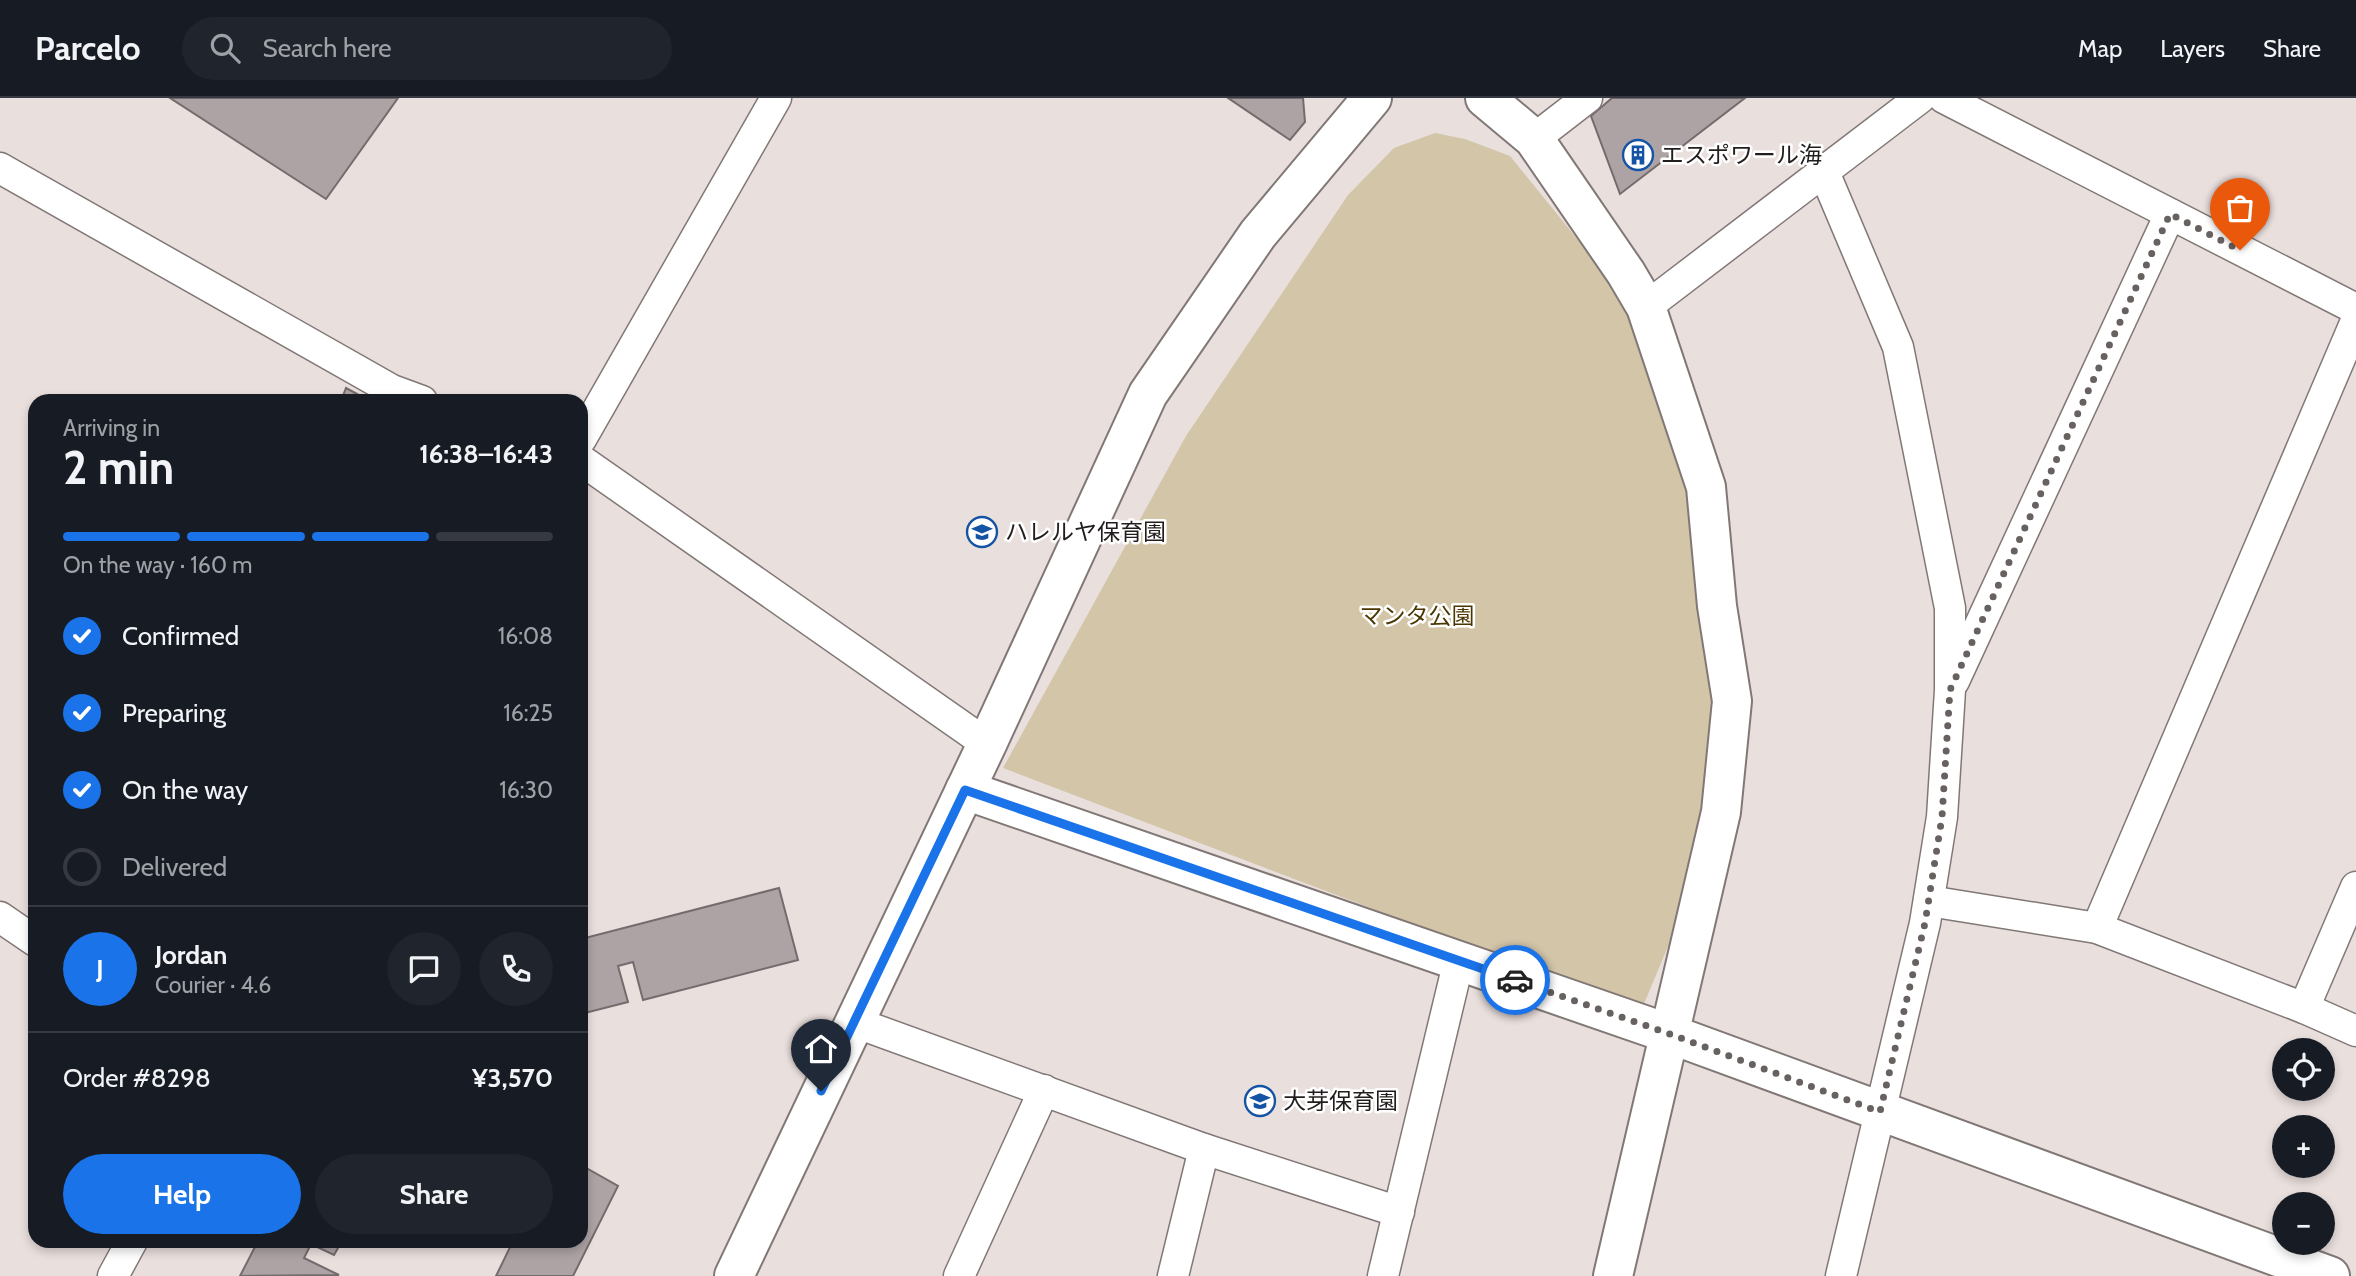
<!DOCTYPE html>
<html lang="en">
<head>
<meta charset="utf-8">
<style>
	:root { --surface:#171b24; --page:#20242c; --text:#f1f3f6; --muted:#9ea1a6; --line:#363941; --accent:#1a73e8 }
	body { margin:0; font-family:Cabin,"Noto Sans JP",sans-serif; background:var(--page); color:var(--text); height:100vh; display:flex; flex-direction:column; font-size:26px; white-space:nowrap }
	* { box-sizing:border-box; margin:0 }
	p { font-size:23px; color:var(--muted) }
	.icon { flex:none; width:38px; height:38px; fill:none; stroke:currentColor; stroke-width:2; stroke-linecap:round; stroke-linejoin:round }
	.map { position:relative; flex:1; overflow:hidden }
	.side { position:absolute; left:28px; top:296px; width:560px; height:854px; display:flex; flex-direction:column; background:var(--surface); border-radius:21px; box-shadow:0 4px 10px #0003 }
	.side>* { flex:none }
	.controls { position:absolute; left:2272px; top:940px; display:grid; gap:14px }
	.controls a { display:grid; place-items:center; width:63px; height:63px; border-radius:50%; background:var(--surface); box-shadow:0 4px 10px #0003; font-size:35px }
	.pin { position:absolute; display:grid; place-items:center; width:60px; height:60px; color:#fff; margin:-72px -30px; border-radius:50% 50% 50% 0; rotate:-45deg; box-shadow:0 0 7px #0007 }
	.pin .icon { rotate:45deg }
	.courier { position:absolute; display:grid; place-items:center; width:70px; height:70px; margin:-35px; border:5px solid #1a73e8; border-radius:50%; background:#fff; color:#222; box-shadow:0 2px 9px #0007 }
	.headline em { font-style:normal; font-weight:700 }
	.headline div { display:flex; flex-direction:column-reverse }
	.headline { display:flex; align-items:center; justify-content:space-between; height:119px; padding:0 35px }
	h1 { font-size:46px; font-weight:700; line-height:52px }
	.bar { display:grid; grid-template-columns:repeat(4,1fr); gap:10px 7px; align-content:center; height:84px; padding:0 35px }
	.bar i { height:9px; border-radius:5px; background:var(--line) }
	.bar .active { background:var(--accent) }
	.bar p { grid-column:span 4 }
	.line { display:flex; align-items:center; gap:18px; padding:0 35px; border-top:2px solid var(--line) }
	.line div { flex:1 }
	.round { display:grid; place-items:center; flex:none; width:74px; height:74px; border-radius:37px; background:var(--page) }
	ol { padding:0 35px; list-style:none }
	li { display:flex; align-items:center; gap:21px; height:77px }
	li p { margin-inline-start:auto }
	li .icon { padding:7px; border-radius:50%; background:var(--accent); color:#fff; stroke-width:4 }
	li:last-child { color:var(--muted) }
	li i { width:38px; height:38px; border:4px solid var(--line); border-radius:50% }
	.cta { display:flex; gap:14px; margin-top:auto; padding:14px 35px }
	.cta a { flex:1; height:80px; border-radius:42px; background:var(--accent); color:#fff; font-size:28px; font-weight:700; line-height:80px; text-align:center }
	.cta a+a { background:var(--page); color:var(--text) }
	header { display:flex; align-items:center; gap:42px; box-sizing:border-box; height:98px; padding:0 35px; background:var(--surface); border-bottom:2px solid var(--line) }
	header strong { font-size:33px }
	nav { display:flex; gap:38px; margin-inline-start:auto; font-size:24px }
	.search { width:490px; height:63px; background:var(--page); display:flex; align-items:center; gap:18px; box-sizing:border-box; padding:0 24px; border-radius:38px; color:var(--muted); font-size:26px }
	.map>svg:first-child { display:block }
	.green { fill:#d3c5a8 }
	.building { fill:#ada3a5; stroke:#746b6d; stroke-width:2 }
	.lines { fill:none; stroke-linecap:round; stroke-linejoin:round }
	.street-casing { stroke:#817876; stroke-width:33 }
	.secondary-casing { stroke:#817876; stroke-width:42 }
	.street { stroke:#fff; stroke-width:30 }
	.secondary { stroke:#fff; stroke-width:38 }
	.done { stroke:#676160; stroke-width:7; stroke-dasharray:0 12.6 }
	.route { stroke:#1a73e8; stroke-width:9 }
	.labels { text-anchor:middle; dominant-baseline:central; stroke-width:5; stroke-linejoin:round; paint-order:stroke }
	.poi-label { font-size:23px; fill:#211d1c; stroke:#fff; text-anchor:start }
	.park-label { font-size:23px; fill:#4a3600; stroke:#fff }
</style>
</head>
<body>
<header>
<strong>Parcelo</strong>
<div class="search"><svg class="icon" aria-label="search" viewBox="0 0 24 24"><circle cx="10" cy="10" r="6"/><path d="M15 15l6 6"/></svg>Search here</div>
<nav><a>Map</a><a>Layers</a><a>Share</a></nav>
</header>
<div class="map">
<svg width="2356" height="1178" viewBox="0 0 2356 1178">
	<rect width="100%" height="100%" fill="#e9dfdd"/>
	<polygon class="green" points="1435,35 1465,41 1510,58 1595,163 1631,225 1692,389 1714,563 1715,671 1674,834 1641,913 1003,670 1186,338 1348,97 1394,50"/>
	<g class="building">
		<polygon points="170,0 398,0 326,101"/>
		<polygon points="1228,0 1303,0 1305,24 1290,42"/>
		<polygon points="1612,0 1745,0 1620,96 1591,18"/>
		<polygon points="346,290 370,303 341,303"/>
		<polygon points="779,790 798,862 643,902 633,864 618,868 628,904 581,916 581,841"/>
		<polygon points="581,1067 618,1088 573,1178 496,1178 513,1143 581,1143"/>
		<polygon points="258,1143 342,1143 334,1157 311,1146 304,1160 339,1177 240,1178"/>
	</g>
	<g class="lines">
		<g class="street-casing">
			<g id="street">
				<polyline points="1944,0 2356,211"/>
				<polyline points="1534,41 1587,0"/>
				<polyline points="0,70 392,292 422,303"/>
				<polyline points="1824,74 1898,249 1950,510 1950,592 1942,719 1925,825 1841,1178"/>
				<polyline points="1646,209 1920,0"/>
				<polyline points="581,341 776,0"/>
				<polyline points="581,362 987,646"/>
				<polyline points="1954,583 2170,116"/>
				<polyline points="1929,803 2097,830 2304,910 2356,933"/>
				<polyline points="0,819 35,843"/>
				<polyline points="2097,830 2356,223"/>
				<polyline points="2304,910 2356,789"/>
				<polyline points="854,924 1204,1051 1399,1114"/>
				<polyline points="113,1178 132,1143"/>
				<polyline points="959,1178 1044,992"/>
				<polyline points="1173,1178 1204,1051"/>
				<polyline points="1383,1178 1459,862"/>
			</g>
		</g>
		<g class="secondary-casing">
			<g id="secondary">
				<polyline points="1485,0 1534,41 1626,175 1646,209 1706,389 1717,508 1732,603 1721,714 1613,1178"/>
				<polyline points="965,692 1670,936 2330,1178"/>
				<polyline points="734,1178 987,646 1148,296 1258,136 1372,0"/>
			</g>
		</g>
		<use href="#street" class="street"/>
		<use href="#secondary" class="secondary"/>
	</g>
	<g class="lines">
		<polyline class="done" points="1515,882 1670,936 1880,1014 1925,825 1942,719 1950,592 2170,116 2240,152"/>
		<polyline class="route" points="821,993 965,692 1515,882"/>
	</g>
	<defs>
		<g id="building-ring" transform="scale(1.575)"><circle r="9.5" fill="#fff" stroke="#1553a4" stroke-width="1.5"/><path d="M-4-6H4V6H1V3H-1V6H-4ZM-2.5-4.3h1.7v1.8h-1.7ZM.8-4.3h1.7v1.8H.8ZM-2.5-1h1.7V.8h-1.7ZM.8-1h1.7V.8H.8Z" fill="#1553a4"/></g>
		<g id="school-ring" transform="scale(1.575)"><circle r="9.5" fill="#fff" stroke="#1553a4" stroke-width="1.5"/><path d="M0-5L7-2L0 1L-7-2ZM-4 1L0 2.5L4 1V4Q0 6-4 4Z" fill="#1553a4"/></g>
	</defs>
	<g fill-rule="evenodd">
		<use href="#building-ring" x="1638" y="57"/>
		<use href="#school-ring" x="982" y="434"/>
		<use href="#school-ring" x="1260" y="1003"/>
	</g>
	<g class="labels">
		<g class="poi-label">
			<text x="1661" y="57">エスポワール海</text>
			<text x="1005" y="434">ハレルヤ保育園</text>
			<text x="1283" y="1003">大芽保育園</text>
		</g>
		<g class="park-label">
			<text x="1417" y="518">マンタ公園</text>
		</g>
	</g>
</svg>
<div class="controls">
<a><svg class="icon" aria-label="locate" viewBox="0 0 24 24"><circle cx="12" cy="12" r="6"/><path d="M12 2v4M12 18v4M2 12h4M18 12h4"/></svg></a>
<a>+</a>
<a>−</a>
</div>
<div class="pin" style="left:2240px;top:152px;background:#ea580c"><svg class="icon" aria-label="bag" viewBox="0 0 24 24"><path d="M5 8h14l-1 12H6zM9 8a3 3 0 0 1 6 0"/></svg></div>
<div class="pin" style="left:821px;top:993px;background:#1f2937"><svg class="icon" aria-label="home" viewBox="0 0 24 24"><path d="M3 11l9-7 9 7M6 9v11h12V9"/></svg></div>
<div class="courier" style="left:1515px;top:882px"><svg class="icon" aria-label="car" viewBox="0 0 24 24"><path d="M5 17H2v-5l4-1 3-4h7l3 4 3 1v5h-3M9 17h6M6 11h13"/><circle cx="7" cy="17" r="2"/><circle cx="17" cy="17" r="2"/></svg></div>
<section class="side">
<div class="headline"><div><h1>2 min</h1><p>Arriving in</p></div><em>16:38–16:43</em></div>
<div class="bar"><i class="active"></i><i class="active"></i><i class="active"></i><i></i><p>On the way · 160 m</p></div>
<ol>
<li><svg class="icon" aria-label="check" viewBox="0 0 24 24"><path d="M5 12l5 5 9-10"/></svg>Confirmed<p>16:08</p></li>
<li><svg class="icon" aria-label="check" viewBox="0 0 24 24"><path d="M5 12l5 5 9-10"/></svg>Preparing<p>16:25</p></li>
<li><svg class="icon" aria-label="check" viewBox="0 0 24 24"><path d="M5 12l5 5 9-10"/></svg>On the way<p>16:30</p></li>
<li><i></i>Delivered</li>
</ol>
<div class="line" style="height:126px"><b class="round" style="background:var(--accent);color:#fff">J</b><div><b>Jordan</b><p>Courier · 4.6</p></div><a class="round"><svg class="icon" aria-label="chat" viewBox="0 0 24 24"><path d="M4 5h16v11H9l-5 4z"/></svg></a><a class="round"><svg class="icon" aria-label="phone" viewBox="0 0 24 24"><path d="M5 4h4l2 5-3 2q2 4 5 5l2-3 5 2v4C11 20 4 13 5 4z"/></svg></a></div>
<div class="line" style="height:91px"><div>Order #8298</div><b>¥3,570</b></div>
<div class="cta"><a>Help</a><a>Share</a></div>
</section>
</div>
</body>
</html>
